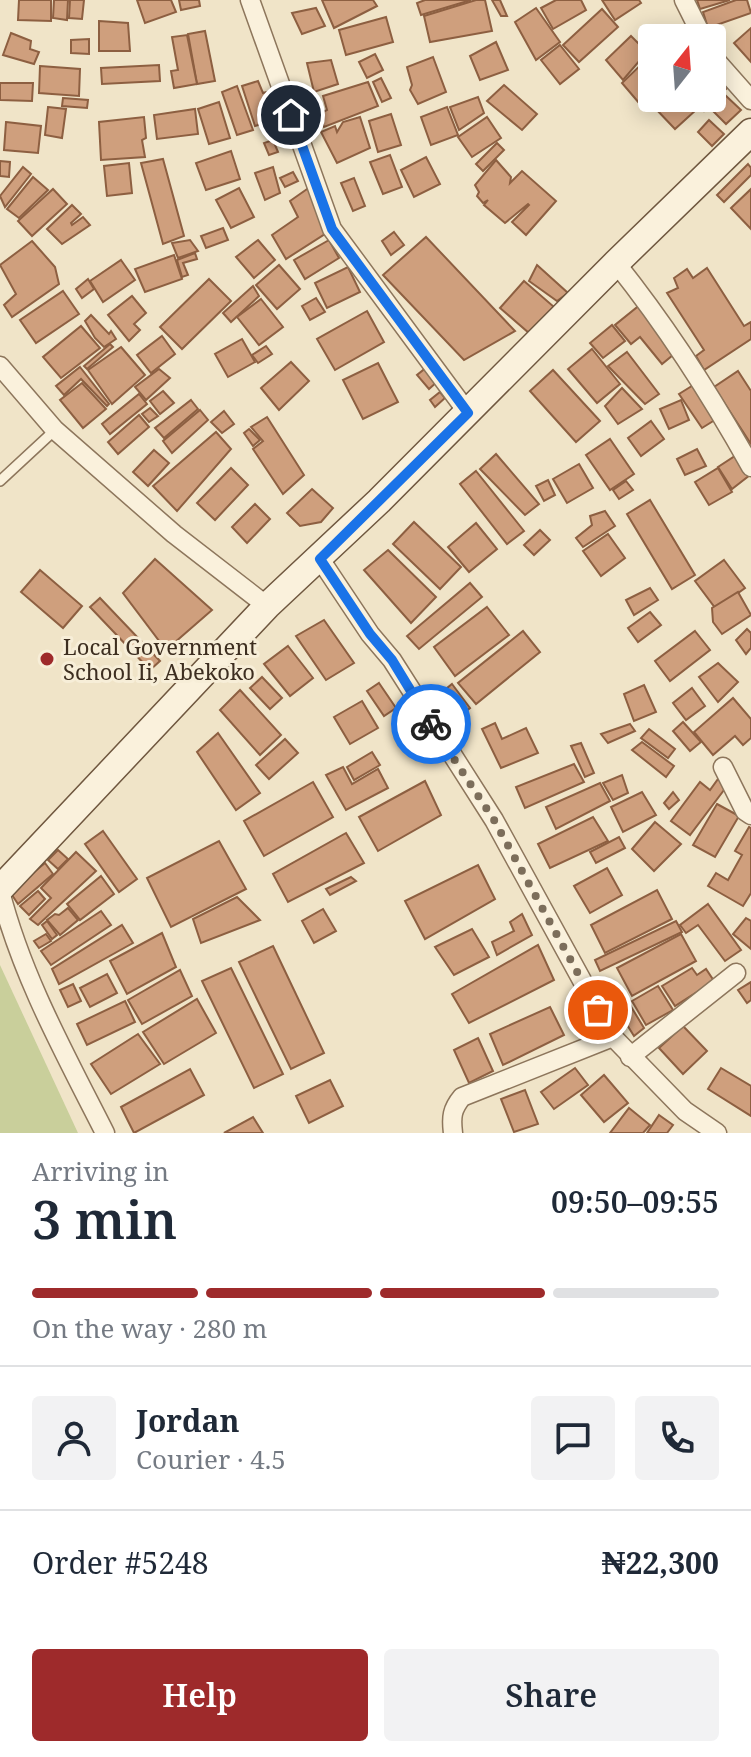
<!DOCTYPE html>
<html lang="en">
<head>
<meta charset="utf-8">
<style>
	:root { --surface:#fff; --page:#f2f2f3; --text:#1f2937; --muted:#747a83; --line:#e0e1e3; --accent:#9e2a2b }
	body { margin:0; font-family:"Noto Serif",serif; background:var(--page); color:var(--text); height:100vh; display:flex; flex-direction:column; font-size:30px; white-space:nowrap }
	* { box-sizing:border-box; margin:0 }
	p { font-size:26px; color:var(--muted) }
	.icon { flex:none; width:44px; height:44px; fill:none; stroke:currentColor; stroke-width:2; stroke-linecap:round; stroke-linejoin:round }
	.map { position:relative; height:1133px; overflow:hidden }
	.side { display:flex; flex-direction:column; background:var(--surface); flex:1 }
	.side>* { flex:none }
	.needle { width:52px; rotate:17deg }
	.controls { position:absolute; left:638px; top:24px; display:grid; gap:16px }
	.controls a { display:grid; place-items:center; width:88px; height:88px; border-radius:8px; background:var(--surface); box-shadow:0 4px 20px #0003; font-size:40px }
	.pin { position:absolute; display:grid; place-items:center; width:68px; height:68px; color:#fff; margin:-34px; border:4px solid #fff; border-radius:50%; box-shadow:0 2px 8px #0007 }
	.courier { position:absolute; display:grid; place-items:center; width:80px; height:80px; margin:-40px; border:6px solid #1a73e8; border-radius:50%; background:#fff; color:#222; box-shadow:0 2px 10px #0007 }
	.headline em { font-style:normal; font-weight:600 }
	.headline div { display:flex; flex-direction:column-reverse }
	.headline { display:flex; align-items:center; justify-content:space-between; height:136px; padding:0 32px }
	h1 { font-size:52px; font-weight:600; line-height:60px }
	.bar { display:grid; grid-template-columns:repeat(4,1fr); gap:12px 8px; align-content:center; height:96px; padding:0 32px }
	.bar i { height:10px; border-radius:6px; background:var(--line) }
	.bar .on { background:var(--accent) }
	.bar p { grid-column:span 4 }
	.line { display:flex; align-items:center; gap:20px; padding:0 32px; border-top:2px solid var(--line) }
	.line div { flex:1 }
	.round { display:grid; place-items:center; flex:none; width:84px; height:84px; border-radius:8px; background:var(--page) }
	.primary-button { display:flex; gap:16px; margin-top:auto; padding:16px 32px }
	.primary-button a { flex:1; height:92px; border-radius:8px; background:var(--accent); color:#fff; font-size:32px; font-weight:600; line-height:92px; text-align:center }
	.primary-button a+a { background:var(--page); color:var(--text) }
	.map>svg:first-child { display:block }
	.green { fill:#c9cf9b }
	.building { fill:#cf9f7d; stroke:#8d5f41; stroke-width:2 }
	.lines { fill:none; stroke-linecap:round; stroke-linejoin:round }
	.lane-casing { stroke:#8d765c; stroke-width:12 }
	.street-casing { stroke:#8d765c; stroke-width:21 }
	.secondary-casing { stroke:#6f573f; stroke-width:29 }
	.lane { stroke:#faf1dc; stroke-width:9 }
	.street { stroke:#faf1dc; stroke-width:18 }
	.secondary { stroke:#faf1dc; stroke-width:26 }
	.done { stroke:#7c6e5b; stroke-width:8; stroke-dasharray:0 14.4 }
	.route { stroke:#1a73e8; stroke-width:10 }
	.poi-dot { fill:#9e2a2b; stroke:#f7eed8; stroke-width:3 }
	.labels { text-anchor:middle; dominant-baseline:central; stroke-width:6; stroke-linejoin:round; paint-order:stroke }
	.poi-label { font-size:22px; fill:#3d2e20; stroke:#f7eed8; text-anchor:start }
</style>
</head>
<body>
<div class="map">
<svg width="751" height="1133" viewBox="0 0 751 1133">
	<rect width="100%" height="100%" fill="#f0e4c8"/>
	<polygon class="green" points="0,965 78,1133 0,1133"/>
	<g class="building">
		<polygon points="19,0 51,0 51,21 18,20"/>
		<polygon points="54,0 68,0 67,20 53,18"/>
		<polygon points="70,0 84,0 82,19 69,18"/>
		<polygon points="137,0 171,0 176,12 145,23"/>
		<polygon points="179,0 199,0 200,6 181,10"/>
		<polygon points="322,0 373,0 377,6 334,28"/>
		<polygon points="425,0 471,0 421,15 417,3"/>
		<polygon points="476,0 485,0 492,31 430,42 424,16"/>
		<polygon points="492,0 500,0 507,16 501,16"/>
		<polygon points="556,0 581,0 586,10 553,29 541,8"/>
		<polygon points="602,0 639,0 641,3 615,20"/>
		<polygon points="697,0 730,0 700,9"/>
		<polygon points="736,0 747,0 751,13 708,28 703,12"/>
		<polygon points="316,8 325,26 302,34 292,13"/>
		<polygon points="536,8 560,42 536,60 515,22"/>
		<polygon points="602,9 618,27 579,62 563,45"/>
		<polygon points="386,17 393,42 346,55 339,30"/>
		<polygon points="99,21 128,23 130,51 99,51"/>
		<polygon points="751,28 751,62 734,43"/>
		<polygon points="205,31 215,81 197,84 188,34"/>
		<polygon points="11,33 31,41 30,49 39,52 34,64 3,55"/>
		<polygon points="187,35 197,84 174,88 171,71 178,70 172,37"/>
		<polygon points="631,36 647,52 623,80 606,60"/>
		<polygon points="89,39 89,54 71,53 71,40"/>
		<polygon points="496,42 508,70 480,80 470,56"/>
		<polygon points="560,45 579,69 560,84 541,60"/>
		<polygon points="375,54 383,70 367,78 359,62"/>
		<polygon points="651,55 652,98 657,98 645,110 622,83"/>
		<polygon points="433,57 446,92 418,104 410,90 412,85 407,67"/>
		<polygon points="331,60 338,84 314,92 307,63"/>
		<polygon points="159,65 160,81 102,84 101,68"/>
		<polygon points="40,66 80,69 79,96 39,93"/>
		<polygon points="713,74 726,89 704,111 691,98 712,98"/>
		<polygon points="381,78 391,98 382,102 373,82"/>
		<polygon points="258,81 263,93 282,88 289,116 255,126 242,86"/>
		<polygon points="368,82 378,106 324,127 319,114 327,110 323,96"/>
		<polygon points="0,83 33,83 32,101 0,100"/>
		<polygon points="504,85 537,114 522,130 487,101"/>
		<polygon points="237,86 253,130 237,135 222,92"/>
		<polygon points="724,94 741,110 726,124 710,108"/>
		<polygon points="478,97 484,113 459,130 450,107"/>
		<polygon points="63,98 88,100 87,108 62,106"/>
		<polygon points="664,98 685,98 696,110 675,129 654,107"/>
		<polygon points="219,102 230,138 209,144 198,109"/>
		<polygon points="48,107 66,109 62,138 45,135"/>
		<polygon points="447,107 458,135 431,145 421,117"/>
		<polygon points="195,109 198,134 157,139 154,115"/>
		<polygon points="391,114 401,145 378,152 369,121"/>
		<polygon points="144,117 146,138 142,140 145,157 101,160 99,122"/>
		<polygon points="360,117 370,148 337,163 321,132 335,126 337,132 343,122"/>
		<polygon points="487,117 501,138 472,157 458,137"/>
		<polygon points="302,119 305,129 274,138 271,128"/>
		<polygon points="709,120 724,134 712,146 698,132"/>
		<polygon points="6,122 41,126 38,153 4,150"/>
		<polygon points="273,140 278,152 269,155 264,143"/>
		<polygon points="497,143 504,150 483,171 476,164"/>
		<polygon points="231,151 240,179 206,190 196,163"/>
		<polygon points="390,155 402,187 383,194 370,162"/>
		<polygon points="426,157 440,184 414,197 401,170"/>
		<polygon points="163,159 184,236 163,244 141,163"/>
		<polygon points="496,160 511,177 510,183 522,171 556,201 526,235 512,222 529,205 528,204 505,223 484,205 488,200 483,203 477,196 479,192 475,185"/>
		<polygon points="0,161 10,162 9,177 0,176"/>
		<polygon points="129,163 132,193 107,196 104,166"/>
		<polygon points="748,164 751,168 751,175 724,202 717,195"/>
		<polygon points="23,167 31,174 5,207 0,196"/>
		<polygon points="273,167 280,193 265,200 255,173"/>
		<polygon points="293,172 298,181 285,187 280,178"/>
		<polygon points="33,177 48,190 19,218 7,209"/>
		<polygon points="354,178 365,206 353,211 341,183"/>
		<polygon points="310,187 328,232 286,259 272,235 298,217 290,201"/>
		<polygon points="239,188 254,217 231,228 216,200"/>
		<polygon points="53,189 67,204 32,236 18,221"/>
		<polygon points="751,189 751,229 731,208"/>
		<polygon points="72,205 81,214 71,223 72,225 83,217 90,225 62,244 47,229"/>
		<polygon points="223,228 228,240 206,248 201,236"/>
		<polygon points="394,232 404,245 391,255 382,241"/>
		<polygon points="426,237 515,331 464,360 383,275"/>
		<polygon points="190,240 198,251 178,258 172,243"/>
		<polygon points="258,240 275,260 254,278 236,257"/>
		<polygon points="329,240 339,258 305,279 294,260"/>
		<polygon points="32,241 55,267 59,284 12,317 4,305 16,294 0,265"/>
		<polygon points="195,253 197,259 183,263 188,275 182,277 177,260"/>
		<polygon points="174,255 182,279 145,292 135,269"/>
		<polygon points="121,260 135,280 103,302 90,281"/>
		<polygon points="279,265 300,289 277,309 256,285"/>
		<polygon points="537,265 568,293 557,301 529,281"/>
		<polygon points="348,267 360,292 327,308 315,283"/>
		<polygon points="707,268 744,326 751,322 751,339 704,370 696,356 704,350 667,293 678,288 674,278 687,269 693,278"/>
		<polygon points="88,279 94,289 82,298 76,289"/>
		<polygon points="209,279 231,301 182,349 160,327"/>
		<polygon points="524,281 554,307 529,333 500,308"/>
		<polygon points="253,286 259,296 231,322 223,313"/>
		<polygon points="63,291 79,314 36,343 20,320"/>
		<polygon points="132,296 146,313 134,324 140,330 129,341 108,315"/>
		<polygon points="316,298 325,312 310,320 302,306"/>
		<polygon points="261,299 283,327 259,345 237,317"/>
		<polygon points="641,304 679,350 662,364 640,337 631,344 615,325"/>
		<polygon points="367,311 384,342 335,370 317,339"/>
		<polygon points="91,315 109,334 111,331 116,339 104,347 95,338 85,321"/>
		<polygon points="612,325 625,341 603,358 590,343"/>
		<polygon points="81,326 100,348 61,378 43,357"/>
		<polygon points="162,336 175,354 151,373 137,355"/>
		<polygon points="242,339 255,362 228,377 215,354"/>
		<polygon points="110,344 113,347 87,369 84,366"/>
		<polygon points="266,346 272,354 258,363 252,355"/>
		<polygon points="121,347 145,375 112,404 88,370"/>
		<polygon points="592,349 620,384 597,403 568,369"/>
		<polygon points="627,352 659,394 645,404 608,366"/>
		<polygon points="291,362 309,381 279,410 261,388"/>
		<polygon points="378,363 398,402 363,419 343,380"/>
		<polygon points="80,367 109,404 107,406 81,379 64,395 56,386"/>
		<polygon points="427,367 438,381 429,389 417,375"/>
		<polygon points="159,369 170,378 146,400 135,387"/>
		<polygon points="553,370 600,421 576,442 530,391"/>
		<polygon points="738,371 751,391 751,444 714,387"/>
		<polygon points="82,383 106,409 83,428 60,400"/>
		<polygon points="695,384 718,418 702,428 679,394"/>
		<polygon points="622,388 642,409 618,424 605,406"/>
		<polygon points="163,391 174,403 160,414 150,401"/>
		<polygon points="440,392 445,398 435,407 430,400"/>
		<polygon points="139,394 147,404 110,434 102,424"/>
		<polygon points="191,400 198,409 164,438 155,428"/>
		<polygon points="681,400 689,420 669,429 660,409"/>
		<polygon points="150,408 158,416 149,422 142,414"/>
		<polygon points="200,410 208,420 172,453 163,441"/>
		<polygon points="224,411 234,424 222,433 211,422"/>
		<polygon points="139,415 149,427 118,454 108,442"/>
		<polygon points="267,417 304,475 283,494 253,449 263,441 251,427"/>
		<polygon points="651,421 664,439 641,456 628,438"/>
		<polygon points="249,429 260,440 253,446 244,433"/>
		<polygon points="216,432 231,449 177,511 153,486"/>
		<polygon points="610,439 634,474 610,490 586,455"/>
		<polygon points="697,449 706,466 685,475 677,459"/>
		<polygon points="154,450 169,463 148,486 133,472"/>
		<polygon points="496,454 539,504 525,515 480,469"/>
		<polygon points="738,454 750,475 732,489 718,467"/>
		<polygon points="579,464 593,488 567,503 553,479"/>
		<polygon points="231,468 248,485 215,520 197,503"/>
		<polygon points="718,468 732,492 709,505 695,482"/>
		<polygon points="476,471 524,531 507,544 460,484"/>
		<polygon points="548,480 555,495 544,501 536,486"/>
		<polygon points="626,481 633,490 619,499 613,490"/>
		<polygon points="312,489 333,508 321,522 300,526 287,513"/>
		<polygon points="650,500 695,575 672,589 627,514"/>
		<polygon points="255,504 270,519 247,543 232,527"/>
		<polygon points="605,511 615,526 583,547 576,538 592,525 590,516"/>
		<polygon points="414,522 461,567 440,589 393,544"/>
		<polygon points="476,523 497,549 469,572 448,547"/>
		<polygon points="540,530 550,540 534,555 524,545"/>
		<polygon points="608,534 625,558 601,576 583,551"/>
		<polygon points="388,550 436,597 411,623 364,570"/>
		<polygon points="155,559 212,610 166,650 123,593"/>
		<polygon points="724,560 745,588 716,609 695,581"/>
		<polygon points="40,570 82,606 63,628 21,592"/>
		<polygon points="470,583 482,597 419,649 407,636"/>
		<polygon points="650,588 658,600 634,615 626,600"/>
		<polygon points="738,592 751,615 722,634 713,622 712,608"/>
		<polygon points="100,598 160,661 150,670 90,607"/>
		<polygon points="487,607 509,635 455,676 434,647"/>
		<polygon points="650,612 661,625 638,642 628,628"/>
		<polygon points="324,620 354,663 326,680 296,636"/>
		<polygon points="747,629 751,633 751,648 746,654 736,640"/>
		<polygon points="523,631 540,652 476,704 458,683"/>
		<polygon points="695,631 710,650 670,681 655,661"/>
		<polygon points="288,646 313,678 290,696 264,664"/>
		<polygon points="718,663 738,682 718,702 699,677"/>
		<polygon points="262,677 282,698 270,709 250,688"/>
		<polygon points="379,683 396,708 384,716 367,691"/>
		<polygon points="452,684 470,708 460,716 441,693"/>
		<polygon points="644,685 656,712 634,721 624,694"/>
		<polygon points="692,688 705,706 686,720 673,703"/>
		<polygon points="240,690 281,735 260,755 220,710"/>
		<polygon points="733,698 751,719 751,738 743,745 735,736 713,755 694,732"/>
		<polygon points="362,701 378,728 350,744 334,717"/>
		<polygon points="683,722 701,742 690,751 673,731"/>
		<polygon points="495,723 502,739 526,728 538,753 501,768 482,729"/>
		<polygon points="630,724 635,731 608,743 601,734"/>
		<polygon points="422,729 438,747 425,758 409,741"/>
		<polygon points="649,729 675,749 668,758 641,738"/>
		<polygon points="218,733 260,793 236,810 197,752"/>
		<polygon points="285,739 298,753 269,779 256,765"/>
		<polygon points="642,742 674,766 666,777 632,750"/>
		<polygon points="581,743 594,773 585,777 571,746"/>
		<polygon points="372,752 380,765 354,780 347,767"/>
		<polygon points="574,764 584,782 525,808 516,787"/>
		<polygon points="343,767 352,784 378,769 388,788 346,810 326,775"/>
		<polygon points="622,775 628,793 613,800 603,783"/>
		<polygon points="718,779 727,786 690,835 671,821 700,782 710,790"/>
		<polygon points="425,781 441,815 378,851 359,817"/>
		<polygon points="313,782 333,817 264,856 244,821"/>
		<polygon points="600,783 610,801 556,829 546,807"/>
		<polygon points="642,792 656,815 623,832 611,807"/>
		<polygon points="673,792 679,800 669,809 664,803"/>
		<polygon points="717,804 739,816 715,857 693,845"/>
		<polygon points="593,817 608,841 550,868 538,844"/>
		<polygon points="655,822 681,844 654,871 632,849"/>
		<polygon points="749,827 751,828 751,893 743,906 708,886 716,873 728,880 742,855 735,851"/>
		<polygon points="103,831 137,879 119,892 85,844"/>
		<polygon points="346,833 364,863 288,902 273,874"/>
		<polygon points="619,837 625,848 596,863 590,852"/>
		<polygon points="219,841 246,889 171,927 147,878"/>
		<polygon points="58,850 68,859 58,869 48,860"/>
		<polygon points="76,852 96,871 38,925 30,919 51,898 41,888"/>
		<polygon points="45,863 53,874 18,904 10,892"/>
		<polygon points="478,865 495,899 425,939 405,901"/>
		<polygon points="607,868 622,895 590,913 574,886"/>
		<polygon points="101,876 114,894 80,920 67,904"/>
		<polygon points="351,877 356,881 330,895 326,889"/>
		<polygon points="657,890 672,919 605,953 591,925"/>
		<polygon points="38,891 45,899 29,915 20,906"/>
		<polygon points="237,897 260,920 201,943 193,919"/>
		<polygon points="708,904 741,950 725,961 698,925 686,933 680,925"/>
		<polygon points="68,908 78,920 60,935 47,920 55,914 59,915"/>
		<polygon points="323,909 336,931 314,943 302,921"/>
		<polygon points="101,911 111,925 51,965 41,951"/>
		<polygon points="522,914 532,935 497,955 492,942 514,931 510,922"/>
		<polygon points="746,918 751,921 751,949 733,934"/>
		<polygon points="47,921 57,935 52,939 42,925"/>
		<polygon points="676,921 682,932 600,971 595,960"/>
		<polygon points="122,925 133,943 59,984 52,969"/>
		<polygon points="472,929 489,957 454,975 435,947"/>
		<polygon points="162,933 176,967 127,994 110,961"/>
		<polygon points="46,934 51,941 39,948 34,941"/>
		<polygon points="681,934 696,961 632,996 617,968"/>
		<polygon points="538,945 554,980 469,1023 452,994"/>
		<polygon points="273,946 324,1053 291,1069 239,962"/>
		<polygon points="231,968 283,1074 254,1088 202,981"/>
		<polygon points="692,968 697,975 706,969 714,981 675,1006 662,986"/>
		<polygon points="180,970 192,996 142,1024 128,1000"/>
		<polygon points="107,974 117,993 90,1007 80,988"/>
		<polygon points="751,982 751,1000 747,1003 738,990"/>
		<polygon points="73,984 81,1001 68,1007 60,990"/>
		<polygon points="658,986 673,1010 646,1025 632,1001"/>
		<polygon points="197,999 216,1033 164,1064 143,1032"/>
		<polygon points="627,1000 644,1028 634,1036 616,1007"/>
		<polygon points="125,1001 135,1022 87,1045 77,1024"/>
		<polygon points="550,1007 564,1035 503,1065 490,1034"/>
		<polygon points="683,1026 707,1051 683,1074 659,1048"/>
		<polygon points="138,1034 160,1064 111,1094 91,1064"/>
		<polygon points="478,1038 493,1071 469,1083 454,1050"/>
		<polygon points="575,1068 588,1085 554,1109 541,1092"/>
		<polygon points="721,1068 751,1086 751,1116 708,1089"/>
		<polygon points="190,1069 204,1095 134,1133 121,1107"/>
		<polygon points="604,1075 628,1103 604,1122 581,1095"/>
		<polygon points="330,1080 343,1106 309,1123 296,1096"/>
		<polygon points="525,1090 538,1124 514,1132 501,1099"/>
		<polygon points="629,1108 650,1125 643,1133 610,1133"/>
		<polygon points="659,1115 673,1125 667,1133 647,1133"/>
		<polygon points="253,1117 263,1133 224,1133"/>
	</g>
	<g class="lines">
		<g class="lane-casing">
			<polyline id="lane" points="0,481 55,430"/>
		</g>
		<g class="street-casing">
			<g id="street">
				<polyline points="250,0 332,229 468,413"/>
				<polyline points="684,0 703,38"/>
				<polyline points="712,56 751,100"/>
				<path d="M616 263C667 327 711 395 751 467"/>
				<polyline points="0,366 55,430 174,534 267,606"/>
				<polyline points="320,559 370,634 392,660 494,820 613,1037 685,1111 717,1133"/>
				<polyline points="723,767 745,811 751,815"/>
				<path d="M0 891C22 977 65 1054 105 1133"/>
				<polyline points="630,1057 736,973"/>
				<path d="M453 1133C451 1117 452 1109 462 1097L613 1037"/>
			</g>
		</g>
		<g class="secondary-casing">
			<polyline id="secondary" points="0,889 267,606 379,501 616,263 751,132"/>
		</g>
		<use href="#lane" class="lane"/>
		<use href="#street" class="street"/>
		<use href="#secondary" class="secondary"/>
	</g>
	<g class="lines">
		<polyline class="done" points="431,724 494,820 598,1010"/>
		<polyline class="route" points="291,115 332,229 468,413 320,559 370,634 392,660 431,724"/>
	</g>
	<circle class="poi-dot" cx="47" cy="659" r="8"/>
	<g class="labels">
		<g class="poi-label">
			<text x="63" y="646">Local Government<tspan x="63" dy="25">School Ii, Abekoko</tspan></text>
		</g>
	</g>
</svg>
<div class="controls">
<a><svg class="needle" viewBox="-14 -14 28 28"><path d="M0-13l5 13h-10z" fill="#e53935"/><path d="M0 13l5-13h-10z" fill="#747a83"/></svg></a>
</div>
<div class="pin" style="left:598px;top:1010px;background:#ea580c"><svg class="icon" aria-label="bag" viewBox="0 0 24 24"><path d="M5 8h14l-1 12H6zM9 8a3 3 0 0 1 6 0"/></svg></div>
<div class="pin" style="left:291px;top:115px;background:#1f2937"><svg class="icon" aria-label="home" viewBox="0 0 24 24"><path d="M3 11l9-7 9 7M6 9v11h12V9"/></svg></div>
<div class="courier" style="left:431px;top:724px"><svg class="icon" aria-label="bike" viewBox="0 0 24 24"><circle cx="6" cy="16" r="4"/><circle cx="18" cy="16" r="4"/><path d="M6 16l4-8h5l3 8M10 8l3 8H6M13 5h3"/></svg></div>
</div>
<section class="side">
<div class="headline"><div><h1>3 min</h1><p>Arriving in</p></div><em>09:50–09:55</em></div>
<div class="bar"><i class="on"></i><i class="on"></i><i class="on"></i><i></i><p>On the way · 280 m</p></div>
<div class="line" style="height:144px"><a class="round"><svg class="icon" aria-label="person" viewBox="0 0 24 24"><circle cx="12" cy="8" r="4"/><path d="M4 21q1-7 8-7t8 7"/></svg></a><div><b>Jordan</b><p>Courier · 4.5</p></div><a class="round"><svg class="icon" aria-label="chat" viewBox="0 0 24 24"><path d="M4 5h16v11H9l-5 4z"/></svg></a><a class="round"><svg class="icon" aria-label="phone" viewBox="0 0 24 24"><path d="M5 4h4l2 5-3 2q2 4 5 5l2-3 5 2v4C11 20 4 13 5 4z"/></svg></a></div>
<div class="line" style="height:104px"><div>Order #5248</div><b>₦22,300</b></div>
<div class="primary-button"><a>Help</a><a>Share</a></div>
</section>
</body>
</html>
